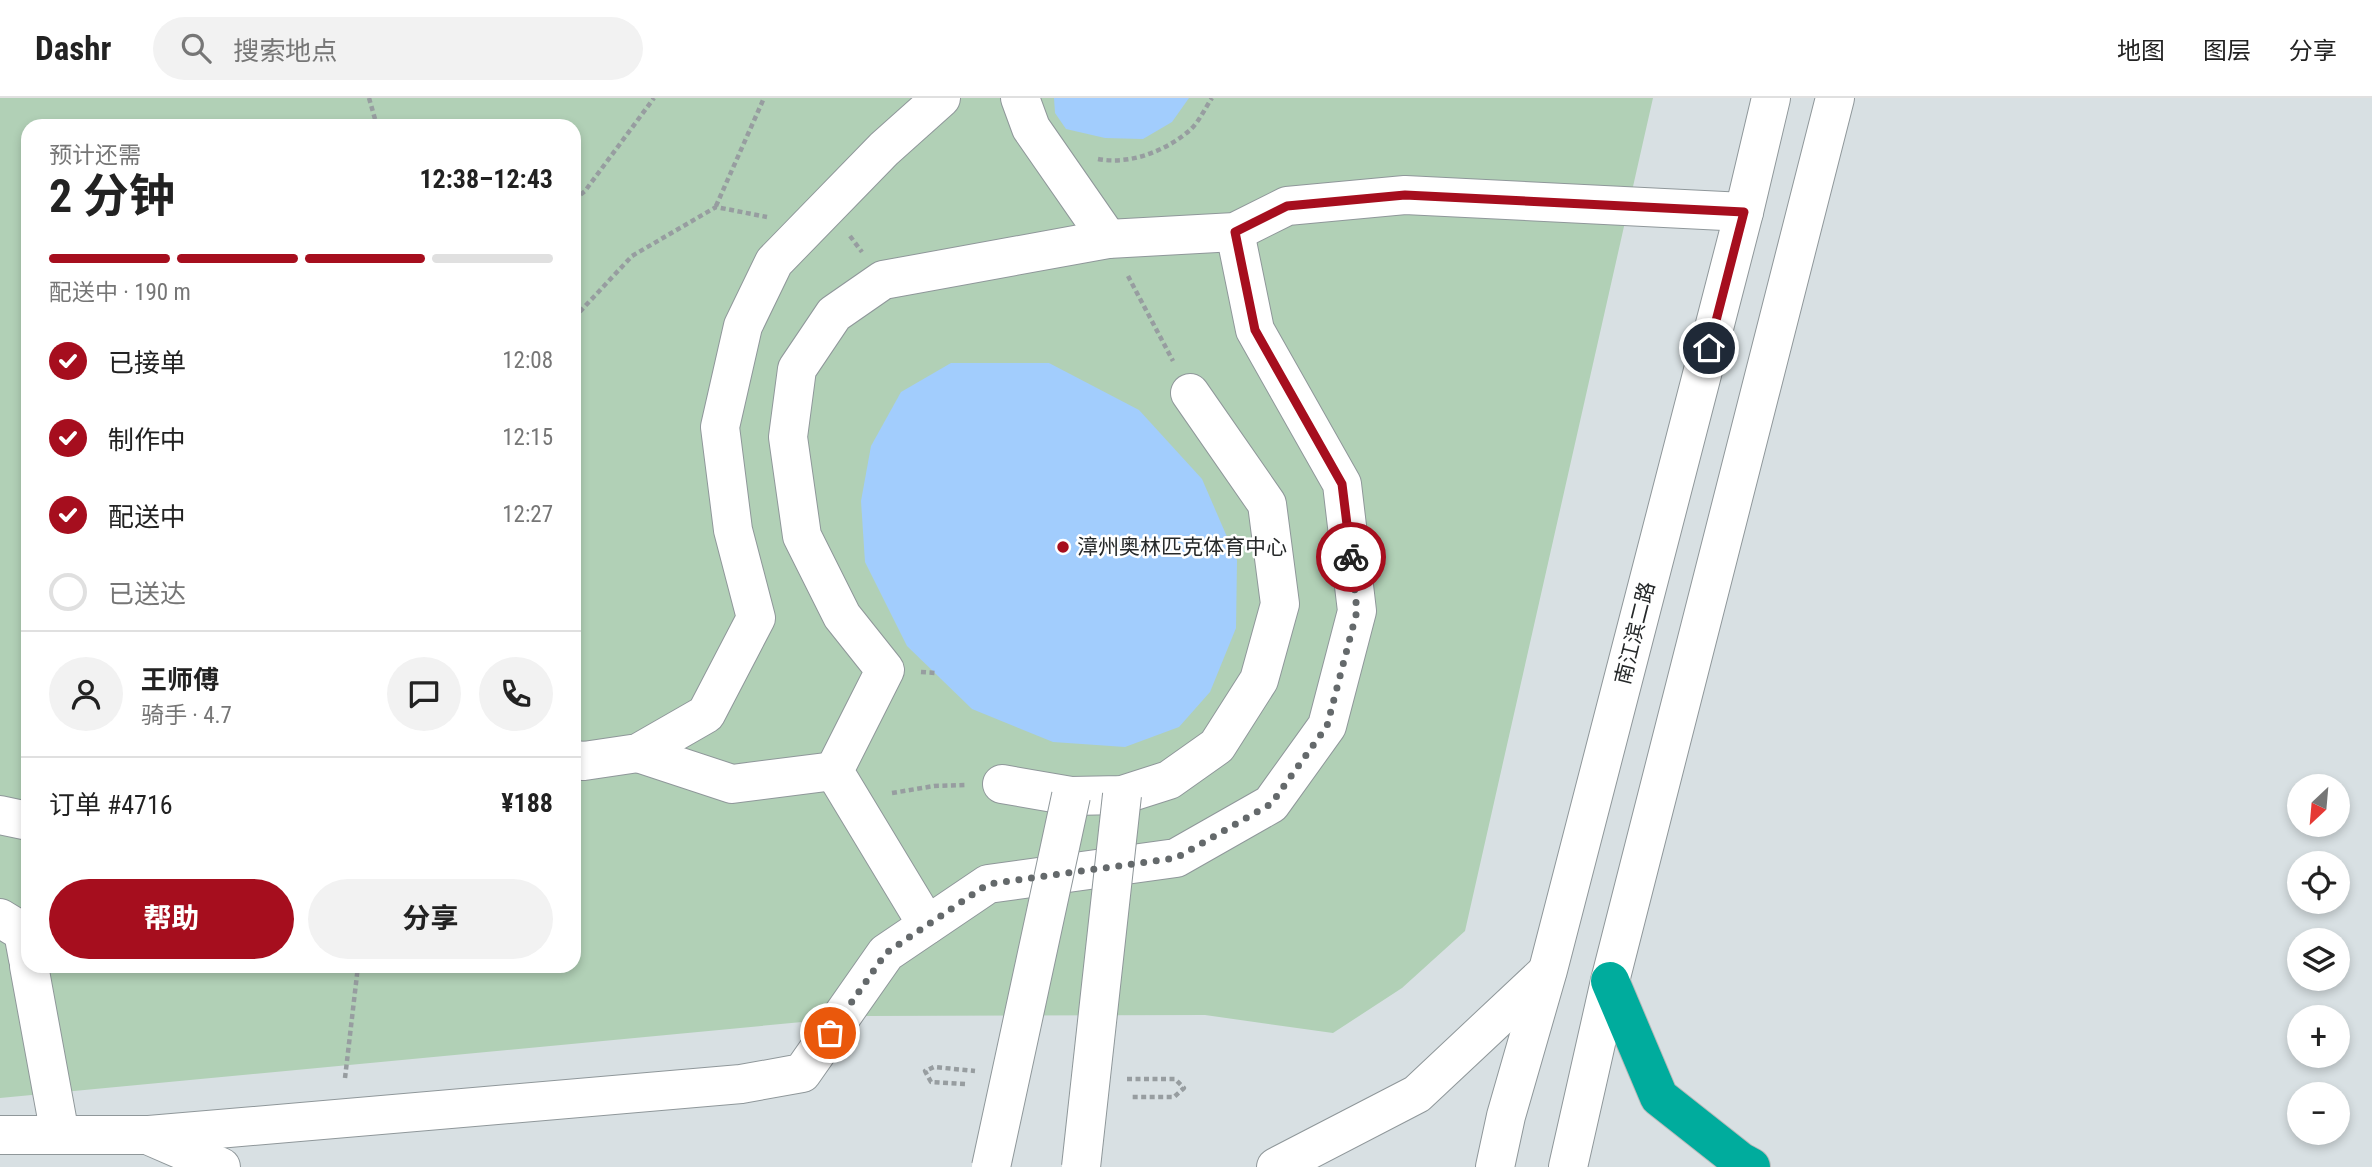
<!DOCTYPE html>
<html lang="zh">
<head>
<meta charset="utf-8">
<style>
	:root { --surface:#fff; --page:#f2f2f2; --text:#222; --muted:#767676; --line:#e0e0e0; --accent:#a60e1e }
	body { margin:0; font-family:"Roboto Condensed","Noto Sans SC",sans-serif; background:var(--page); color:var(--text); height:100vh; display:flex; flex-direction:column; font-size:26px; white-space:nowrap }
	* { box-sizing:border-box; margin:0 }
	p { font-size:23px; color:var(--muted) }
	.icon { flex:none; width:38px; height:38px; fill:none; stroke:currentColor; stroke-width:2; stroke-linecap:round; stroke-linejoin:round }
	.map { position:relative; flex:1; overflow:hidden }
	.sheet { position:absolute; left:21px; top:21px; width:560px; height:854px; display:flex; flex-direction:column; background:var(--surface); border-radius:21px; box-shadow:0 4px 10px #0003 }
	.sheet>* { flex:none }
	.needle { width:46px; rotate:206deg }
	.tools { position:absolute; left:2287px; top:676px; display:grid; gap:14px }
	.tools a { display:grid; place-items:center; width:63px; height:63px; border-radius:50%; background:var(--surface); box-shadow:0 4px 10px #0003; font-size:35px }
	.pin { position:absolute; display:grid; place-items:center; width:60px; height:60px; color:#fff; margin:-30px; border:4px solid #fff; border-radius:50%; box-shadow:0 2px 7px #0007 }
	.courier { position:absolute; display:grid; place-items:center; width:70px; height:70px; margin:-35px; border:5px solid #a60e1e; border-radius:50%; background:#fff; color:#222; box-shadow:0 2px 9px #0007 }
	.head em { font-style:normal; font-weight:700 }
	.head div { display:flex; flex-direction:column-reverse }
	.head { display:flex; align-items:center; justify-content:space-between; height:119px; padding:0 28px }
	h1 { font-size:46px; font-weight:700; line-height:52px }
	.bar { display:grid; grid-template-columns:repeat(4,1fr); gap:10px 7px; align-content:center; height:84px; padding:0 28px }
	.bar i { height:9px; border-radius:5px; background:var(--line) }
	.bar .active { background:var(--accent) }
	.bar p { grid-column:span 4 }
	.line { display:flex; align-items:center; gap:18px; padding:0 28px; border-top:2px solid var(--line) }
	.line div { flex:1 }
	.round { display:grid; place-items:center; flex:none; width:74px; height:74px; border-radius:37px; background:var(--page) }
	ol { padding:0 28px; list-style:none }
	li { display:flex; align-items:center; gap:21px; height:77px }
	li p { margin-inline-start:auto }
	li .icon { padding:7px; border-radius:50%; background:var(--accent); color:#fff; stroke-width:4 }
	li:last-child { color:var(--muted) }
	li i { width:38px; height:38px; border:4px solid var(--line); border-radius:50% }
	.primary-button { display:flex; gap:14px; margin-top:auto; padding:14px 28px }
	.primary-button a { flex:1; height:80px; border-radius:42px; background:var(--accent); color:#fff; font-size:28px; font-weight:700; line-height:80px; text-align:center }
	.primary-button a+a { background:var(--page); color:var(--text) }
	header { display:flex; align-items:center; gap:42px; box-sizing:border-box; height:98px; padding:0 35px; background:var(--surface); border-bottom:2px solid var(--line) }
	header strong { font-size:33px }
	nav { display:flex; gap:38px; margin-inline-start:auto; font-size:24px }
	.search { width:490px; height:63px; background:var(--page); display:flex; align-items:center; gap:18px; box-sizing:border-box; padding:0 24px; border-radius:38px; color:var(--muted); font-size:26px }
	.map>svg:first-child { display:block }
	.green { fill:#b1d0b6; fill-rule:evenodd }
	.building { fill:#a2cdfd }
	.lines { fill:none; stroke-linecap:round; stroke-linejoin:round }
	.minor-casing { stroke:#8f979a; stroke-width:40 }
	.highway-casing { stroke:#babbbb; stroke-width:40 }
	.path { stroke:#979da0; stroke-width:4.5; stroke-dasharray:5 3.5; stroke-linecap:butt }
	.minor { stroke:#fff; stroke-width:38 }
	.highway { stroke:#00ac9d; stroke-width:38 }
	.minor-bridge-casing { stroke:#8f979a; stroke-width:40; stroke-linecap:butt }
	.minor-bridge { stroke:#fff; stroke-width:38 }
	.done { stroke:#64696b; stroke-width:7; stroke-dasharray:0 12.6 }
	.route { stroke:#a60e1e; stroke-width:9 }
	.poi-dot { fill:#a60e1e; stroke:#fff; stroke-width:2.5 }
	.labels { text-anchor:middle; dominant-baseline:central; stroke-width:5; stroke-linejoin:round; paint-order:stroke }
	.poi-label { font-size:21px; fill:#26292a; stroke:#fff; text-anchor:start }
	.street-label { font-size:21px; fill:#26292a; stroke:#fff }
</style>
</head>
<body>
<header>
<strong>Dashr</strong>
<div class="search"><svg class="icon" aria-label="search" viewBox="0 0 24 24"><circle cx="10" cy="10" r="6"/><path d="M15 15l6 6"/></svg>搜索地点</div>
<nav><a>地图</a><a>图层</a><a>分享</a></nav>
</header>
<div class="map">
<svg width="2372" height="1069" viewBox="0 0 2372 1069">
	<rect width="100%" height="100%" fill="#d8e0e3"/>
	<path class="green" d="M0 0H1653L1465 833 1402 890 1333 935 1205 917 866 918 0 1000ZM28 28H574V868H28Z"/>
	<g class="building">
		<polygon points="1054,0 1189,0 1172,24 1143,41 1105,40 1066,31 1055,15"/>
		<polygon points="951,265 1049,265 1139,312 1202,381 1237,462 1236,530 1210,594 1179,629 1125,649 1053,644 972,611 907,548 865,464 861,403 871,348 901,294"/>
	</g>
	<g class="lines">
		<g class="minor-casing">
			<g id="minor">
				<polyline points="1020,0 1031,30 1108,141"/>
				<polyline points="638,655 732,686 834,673"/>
				<polyline points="574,662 584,663 638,655 706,616 756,520 733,432 720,329 743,228 774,164 884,51 941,0"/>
				<polyline points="1002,686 1071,698 1122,697 1169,682 1217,648 1259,582 1280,506 1267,406 1190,295"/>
				<polyline points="0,717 28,723"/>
				<polyline points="0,820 23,834 28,861"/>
				<polyline points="927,827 834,673 885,572 842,518 802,438 788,339 797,271 834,216 883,182 1108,141 1235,134 1287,108 1405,97 1744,114"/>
				<polyline points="29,868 60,1037"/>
				<polyline points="0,1037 149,1037 741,986 802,975 886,855 988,786 1176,760 1271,706 1327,628 1357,513 1342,386 1255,232 1235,134"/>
				<polyline points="152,1039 221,1069"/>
				<polyline points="1276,1069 1417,996 1547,874"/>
				<polyline points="1495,1069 1506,1018 1548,872 1744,114 1771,0"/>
				<polyline points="1568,1069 1610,883 1835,0"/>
			</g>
		</g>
		<g class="highway-casing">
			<polyline id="highway" points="1610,883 1659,999 1740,1063 1751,1069"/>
		</g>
		<g class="path">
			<polyline points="369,0 377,28"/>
			<path d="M1098 61C1130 67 1166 53 1190 32 1199 24 1205 10 1212 0"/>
			<polyline points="574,102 585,93 654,0"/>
			<polyline points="716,108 764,0"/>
			<polyline points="850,138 862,154"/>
			<polyline points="1128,178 1173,263"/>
			<polyline points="574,220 632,158 716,109 767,119"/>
			<polyline points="921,574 935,575"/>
			<polyline points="892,695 934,688 966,687"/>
			<polyline points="345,980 358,868"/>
			<polyline points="1127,981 1175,981 1184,990 1174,999 1131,999"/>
			<polyline points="965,986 931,984 925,973 934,969 975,973"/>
		</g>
		<use href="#minor" class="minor"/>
		<use href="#highway" class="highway"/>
		<g class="minor-bridge-casing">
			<g id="minor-bridge">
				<polyline points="991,1069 1071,698"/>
				<polyline points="1081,1069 1122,697"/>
			</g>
		</g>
		<use href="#minor-bridge" class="minor-bridge"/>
	</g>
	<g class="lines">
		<polyline class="done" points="830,935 886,855 988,786 1176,760 1271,706 1327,628 1357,513 1351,459"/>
		<polyline class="route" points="1351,459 1342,386 1255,232 1235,134 1287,108 1405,97 1744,114 1709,250"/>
	</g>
	<circle class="poi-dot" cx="1063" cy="449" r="7"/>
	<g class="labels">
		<g class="poi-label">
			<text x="1077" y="449">漳州奥林匹克体育中心</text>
		</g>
		<g class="street-label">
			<text transform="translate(1635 535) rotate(-76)">南江滨二路</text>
		</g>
	</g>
</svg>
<div class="tools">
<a><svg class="needle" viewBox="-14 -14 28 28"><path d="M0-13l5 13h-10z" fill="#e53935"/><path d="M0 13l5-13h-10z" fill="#767676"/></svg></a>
<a><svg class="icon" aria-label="locate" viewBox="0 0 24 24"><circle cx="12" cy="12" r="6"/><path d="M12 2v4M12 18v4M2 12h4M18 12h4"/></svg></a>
<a><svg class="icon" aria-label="layers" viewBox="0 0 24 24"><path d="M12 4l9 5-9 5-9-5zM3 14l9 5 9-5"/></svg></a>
<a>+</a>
<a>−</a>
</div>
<div class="pin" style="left:830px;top:935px;background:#ea580c"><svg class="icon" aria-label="bag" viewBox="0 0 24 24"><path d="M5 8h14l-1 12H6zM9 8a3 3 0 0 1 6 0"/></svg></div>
<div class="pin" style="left:1709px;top:250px;background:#1f2937"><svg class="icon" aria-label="home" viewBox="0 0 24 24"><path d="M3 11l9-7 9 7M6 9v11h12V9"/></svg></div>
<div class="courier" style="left:1351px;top:459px"><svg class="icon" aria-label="bike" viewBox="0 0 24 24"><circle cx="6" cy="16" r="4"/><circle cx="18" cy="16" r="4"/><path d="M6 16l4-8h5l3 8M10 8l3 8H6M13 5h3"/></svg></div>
<section class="sheet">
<div class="head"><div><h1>2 分钟</h1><p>预计还需</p></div><em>12:38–12:43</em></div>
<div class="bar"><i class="active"></i><i class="active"></i><i class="active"></i><i></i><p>配送中 · 190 m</p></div>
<ol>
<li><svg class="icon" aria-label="check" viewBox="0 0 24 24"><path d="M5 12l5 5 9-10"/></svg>已接单<p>12:08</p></li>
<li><svg class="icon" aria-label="check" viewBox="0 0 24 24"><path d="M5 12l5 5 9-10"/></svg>制作中<p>12:15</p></li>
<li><svg class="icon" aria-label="check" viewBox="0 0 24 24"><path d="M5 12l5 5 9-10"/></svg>配送中<p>12:27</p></li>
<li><i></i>已送达</li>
</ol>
<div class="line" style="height:126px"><a class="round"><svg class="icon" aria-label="person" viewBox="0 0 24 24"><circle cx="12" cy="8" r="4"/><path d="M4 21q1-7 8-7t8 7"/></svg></a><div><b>王师傅</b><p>骑手 · 4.7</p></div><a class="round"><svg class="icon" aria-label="chat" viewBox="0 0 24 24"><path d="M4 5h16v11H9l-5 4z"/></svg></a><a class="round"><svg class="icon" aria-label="phone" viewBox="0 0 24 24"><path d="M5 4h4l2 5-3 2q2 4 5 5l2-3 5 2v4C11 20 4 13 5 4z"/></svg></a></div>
<div class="line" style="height:91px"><div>订单 #4716</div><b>¥188</b></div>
<div class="primary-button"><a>帮助</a><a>分享</a></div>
</section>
</div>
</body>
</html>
